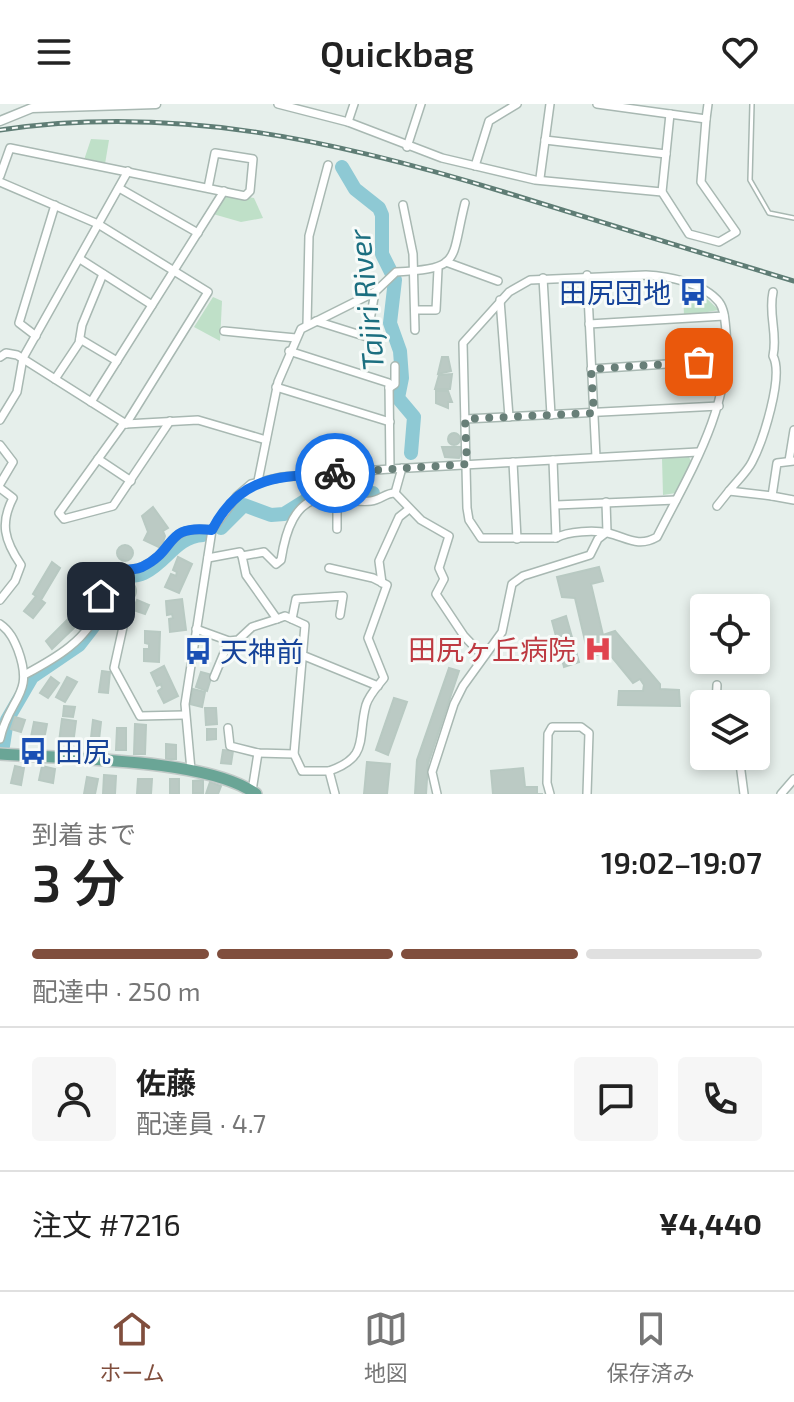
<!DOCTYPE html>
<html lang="ja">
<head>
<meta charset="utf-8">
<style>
	:root { --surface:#fff; --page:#f6f6f6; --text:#222; --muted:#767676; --line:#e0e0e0; --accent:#804e3d }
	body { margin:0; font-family:"Exo 2","Noto Sans JP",sans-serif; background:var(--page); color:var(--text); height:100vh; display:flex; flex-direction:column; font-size:30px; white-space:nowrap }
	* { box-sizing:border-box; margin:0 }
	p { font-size:26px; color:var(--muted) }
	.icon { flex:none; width:44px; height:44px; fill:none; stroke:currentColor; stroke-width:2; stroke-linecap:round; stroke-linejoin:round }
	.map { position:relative; height:690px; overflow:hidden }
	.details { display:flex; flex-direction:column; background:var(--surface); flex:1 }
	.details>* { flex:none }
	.controls { position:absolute; left:690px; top:490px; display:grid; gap:16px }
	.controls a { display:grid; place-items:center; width:80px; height:80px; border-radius:8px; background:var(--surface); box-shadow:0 4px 12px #0003; font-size:40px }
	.pin { position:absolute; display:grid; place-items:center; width:68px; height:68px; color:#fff; margin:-34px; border-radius:16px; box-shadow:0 4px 12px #0006 }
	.courier { position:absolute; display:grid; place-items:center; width:80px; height:80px; margin:-40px; border:6px solid #1a73e8; border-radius:50%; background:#fff; color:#222; box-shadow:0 2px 10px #0007 }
	.overview em { font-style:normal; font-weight:600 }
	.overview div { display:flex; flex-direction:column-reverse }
	.overview { display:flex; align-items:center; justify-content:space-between; height:136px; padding:0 32px }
	h1 { font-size:52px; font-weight:600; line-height:60px }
	.bar { display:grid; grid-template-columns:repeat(4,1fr); gap:12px 8px; align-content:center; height:96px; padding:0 32px }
	.bar i { height:10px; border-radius:6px; background:var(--line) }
	.bar .on { background:var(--accent) }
	.bar p { grid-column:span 4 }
	.line { display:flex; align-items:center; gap:20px; padding:0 32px; border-top:2px solid var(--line) }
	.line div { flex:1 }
	.round { display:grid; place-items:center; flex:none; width:84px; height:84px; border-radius:8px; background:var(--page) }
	header { display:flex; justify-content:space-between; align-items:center; height:104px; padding:0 32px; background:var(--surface); font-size:36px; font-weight:600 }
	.tab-bar { display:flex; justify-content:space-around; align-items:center; height:112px; border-top:2px solid var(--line); background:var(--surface); font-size:22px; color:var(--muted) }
	.tab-bar a { display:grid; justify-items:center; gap:4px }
	.tab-bar .on { color:var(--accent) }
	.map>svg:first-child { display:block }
	.green { fill:#bfe0c8 }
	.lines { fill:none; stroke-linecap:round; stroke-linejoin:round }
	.river { stroke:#8ec9d4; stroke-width:14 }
	.building { fill:#bbcac4; stroke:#b8c9c2; stroke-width:2 }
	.service-casing { stroke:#a8b8b2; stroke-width:6 }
	.minor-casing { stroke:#a8b8b2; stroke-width:10 }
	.tertiary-casing { stroke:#a8b8b2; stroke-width:11 }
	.primary-casing { stroke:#c2cac8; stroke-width:14 }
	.service { stroke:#fff; stroke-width:3 }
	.minor { stroke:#fff; stroke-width:7 }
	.tertiary { stroke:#fff; stroke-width:8 }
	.primary { stroke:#6aa596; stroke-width:11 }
	.rail-casing { stroke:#5f7d75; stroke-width:5 }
	.rail { stroke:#f7fbf9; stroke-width:2; stroke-dasharray:6; stroke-linecap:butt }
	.done { stroke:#687f78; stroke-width:8; stroke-dasharray:0 14.4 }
	.route { stroke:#1a73e8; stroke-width:10 }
	.labels { text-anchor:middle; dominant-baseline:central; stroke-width:6; stroke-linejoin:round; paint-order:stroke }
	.transit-label { font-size:28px; fill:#164399; stroke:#f7fbf9; text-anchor:start }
	.health-label { font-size:28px; fill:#be3a42; stroke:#f7fbf9; text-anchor:end }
	.water-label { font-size:30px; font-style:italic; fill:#1c6f80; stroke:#f7fbf9 }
</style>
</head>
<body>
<header><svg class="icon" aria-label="menu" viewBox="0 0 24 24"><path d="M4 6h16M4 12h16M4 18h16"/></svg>Quickbag<svg class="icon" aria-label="heart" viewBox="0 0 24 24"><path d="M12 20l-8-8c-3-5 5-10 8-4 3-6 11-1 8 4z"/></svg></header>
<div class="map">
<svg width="794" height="690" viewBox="0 0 794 690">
	<rect width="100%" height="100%" fill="#e6efeb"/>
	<g class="green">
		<polygon points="91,35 109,36 105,60 84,56"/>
		<polygon points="225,89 254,94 263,114 241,118 213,110"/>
		<polygon points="683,182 706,194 719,206 684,212"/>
		<polygon points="213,193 222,197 220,237 194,223"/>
		<polygon points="689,353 691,357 676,389 663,391 662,354"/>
	</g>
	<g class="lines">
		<g class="river">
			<polyline points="342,63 355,85 379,104 382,111 382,150 395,176 390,219 400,247 402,274 398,294 414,313 411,349"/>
			<polyline points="221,424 244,401 271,411 284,410 316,390 373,389"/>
			<path d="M3 642 7 616 32 573 79 541 100 514 106 502 107 478C117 469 132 475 144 469 168 457 175 433 203 431"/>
		</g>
	</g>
	<g class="building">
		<polygon points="442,253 448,253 451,267 438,270"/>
		<polygon points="452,270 450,285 435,285 439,271"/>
		<polygon points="436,287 448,287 452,298 448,298 448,304 436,299"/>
		<circle cx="454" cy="335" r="6"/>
		<polygon points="442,343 461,343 461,350 459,354 445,353"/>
		<polygon points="153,403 168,424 163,427 165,432 161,444 144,436 148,428 142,412"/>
		<circle cx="125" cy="449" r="8"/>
		<polygon points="178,453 192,460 179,489 165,483 171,470 176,472 177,468 173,466"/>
		<polygon points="52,458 60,464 41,496 45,499 33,514 24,507 36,492 33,490"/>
		<polygon points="85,461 95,464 90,501 81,498 87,479 80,477"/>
		<polygon points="599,463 603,477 591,480 603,531 615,527 660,580 660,585 679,586 680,602 618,601 619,587 643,587 644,581 640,575 633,579 607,547 589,554 575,494 562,493 557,473"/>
		<circle cx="126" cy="487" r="10"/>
		<polygon points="182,495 186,526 170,528 169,515 173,514 172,510 167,511 166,497"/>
		<polygon points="137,496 149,501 145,510 133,506"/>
		<polygon points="73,510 79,519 52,545 46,537"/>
		<polygon points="566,512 579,558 564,563 552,517"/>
		<polygon points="145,527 160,528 159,558 144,557 144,545 149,545 149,540 145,539"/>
		<polygon points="164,562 178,592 164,599 158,587 162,584 161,580 157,582 151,569"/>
		<polygon points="449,564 459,567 428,660 426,690 415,690 417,656"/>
		<polygon points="102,567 110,568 108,589 99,588"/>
		<polygon points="201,568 212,571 207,587 196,583"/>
		<polygon points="51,573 59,579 48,594 40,589"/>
		<polygon points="67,573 77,578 65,598 56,593"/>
		<polygon points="193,585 205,588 202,603 190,600"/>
		<polygon points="394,594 407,598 388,651 376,646"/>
		<polygon points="64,602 75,603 73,613 63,612"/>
		<polygon points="205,604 216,604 217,620 206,621"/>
		<polygon points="15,613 25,616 21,628 11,625"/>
		<polygon points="62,615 76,617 73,640 59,638"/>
		<polygon points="93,616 101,618 99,636 91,634"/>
		<polygon points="34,618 47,620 43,640 30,638"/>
		<polygon points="135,620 146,621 145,650 134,650"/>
		<polygon points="117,624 126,624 126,646 116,646"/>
		<polygon points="207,625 216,625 216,635 207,636"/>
		<polygon points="166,640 176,641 176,655 166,655"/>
		<polygon points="223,646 233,647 231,660 221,659"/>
		<polygon points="367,658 390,660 387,690 364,690"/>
		<polygon points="15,662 24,664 21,681 11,679"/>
		<polygon points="42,662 55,665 53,679 39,676"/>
		<polygon points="523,664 525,683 537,683 537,690 543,690 493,690 491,667"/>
		<polygon points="104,671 116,672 115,690 103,690"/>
		<polygon points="87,673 98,675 95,690 84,690"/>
		<polygon points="138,675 152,675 151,690 137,690"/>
		<rect x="170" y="675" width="9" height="15"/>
		<polygon points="203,676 203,689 193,689 193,677"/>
		<polygon points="210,678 221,682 218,690 206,690"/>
	</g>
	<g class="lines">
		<g class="service-casing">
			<polyline id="service" points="752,0 750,76 769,109 794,114"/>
		</g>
		<g class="minor-casing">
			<g id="minor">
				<polyline points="278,0 348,18 442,54 535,76 662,88"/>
				<polyline points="597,0 706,15 708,0"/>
				<polyline points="670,10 662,88 689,130 719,138 736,128 701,78 706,15"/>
				<polyline points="348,18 354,0"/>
				<polyline points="545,36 666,50"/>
				<polyline points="407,43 421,0"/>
				<polyline points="475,62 489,17 517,0"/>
				<polyline points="0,72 10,44 245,92 250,87 253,55 215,49 208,84"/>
				<polyline points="540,74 550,0"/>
				<polyline points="0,78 98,120 208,188 126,320"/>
				<polyline points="119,84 198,129"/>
				<polyline points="403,101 413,150 415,226"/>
				<polyline points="80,155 152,201"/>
				<polyline points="446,158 498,177"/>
				<polyline points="587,171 596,353"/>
				<path d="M646 171C668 172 704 179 719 198 725 206 725 218 726 227 732 302 690 368 657 433 638 444 626 433 608 429 595 426 568 427 556 434H481L469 416 467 404 463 239 509 188 530 176Z"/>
				<polyline points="543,174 551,311"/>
				<polyline points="500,196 509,313"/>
				<polyline points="415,206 436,206 438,165"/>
				<polyline points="316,217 367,233 375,188"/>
				<polyline points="589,220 724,212"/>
				<polyline points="307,221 309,132 328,61"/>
				<polyline points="224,227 296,234"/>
				<polyline points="36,232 19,219 55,101"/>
				<polyline points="80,235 117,257"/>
				<polyline points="289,247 389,279 390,365"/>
				<polyline points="0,253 6,249 17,251 126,320 198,316 266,336"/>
				<polyline points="591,265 727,256"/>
				<polyline points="55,275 79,239 82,221 103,170"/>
				<polyline points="276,283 390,318"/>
				<polyline points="389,284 395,280 395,262"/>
				<polyline points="91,298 224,87"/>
				<polyline points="465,315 719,302"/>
				<polyline points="0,316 17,288 23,254 128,67"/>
				<polyline points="124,319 59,409 64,415 113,402 170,317"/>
				<polyline points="0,341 13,358 0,380"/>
				<polyline points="98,355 131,377"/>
				<polyline points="553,356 556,434"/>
				<polyline points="789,357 794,326"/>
				<polyline points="794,357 777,359 772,392 794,396"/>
				<polyline points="513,358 517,435"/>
				<path d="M258 377 278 278 301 225 375 188 396 168C463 164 450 158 465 99"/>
				<path d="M0 384 13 394C0 419 4 436 21 461L15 477 0 496"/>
				<polyline points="395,389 402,364"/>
				<path d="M772 392 729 387C736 378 747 368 752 358 763 337 784 272 773 252 778 229 768 211 773 188"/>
				<polyline points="556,401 676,396"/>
				<polyline points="717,402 729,387"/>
				<polyline points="337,425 337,395"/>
				<polyline points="208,454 240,448 242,452"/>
				<polyline points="382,479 379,457 399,413 409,405"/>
				<polyline points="99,504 125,514 114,564 140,612 184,611"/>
				<polyline points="292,515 296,495 343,492 340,511"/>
				<path d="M0 520C10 527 14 536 18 546 35 592 9 593 0 635"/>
				<polyline points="196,525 229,537"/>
				<polyline points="302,551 378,582"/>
				<path d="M26 570C54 555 90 535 99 502 104 488 96 478 109 467 120 466 132 467 142 463 178 446 163 421 212 426"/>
				<polyline points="214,573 229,537 238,536 252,523 277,515"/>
				<polyline points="716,600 717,581"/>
				<polyline points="228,624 230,642 258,649 294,650"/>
				<polyline points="739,652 744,690"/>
				<polyline points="191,666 185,600 212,426 237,392 251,380 282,373 390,365 698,348"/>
				<path d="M329 667C370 653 357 634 366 601 369 591 377 583 384 574L368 534 387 481 373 474 329 464"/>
				<polyline points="252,687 258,649"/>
				<path d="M335 690 329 667H302L294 650 305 521 285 512 277 515 246 471 242 452 264 448 276 460 281 456C285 430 294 394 326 394 340 394 357 399 371 397 381 396 385 389 395 389L421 416 449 432 439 464 444 475 436 490 464 532 483 552"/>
				<polyline points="437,690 432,668 454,600 463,582 502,528 512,480 523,472 590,451 598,435 607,428 606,398"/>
				<polyline points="550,690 547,679 548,630 552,623 581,623 589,629 587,690"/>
				<polyline points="781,690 794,675"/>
			</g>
		</g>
		<g class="tertiary-casing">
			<polyline id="tertiary" points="0,17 32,4 156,0"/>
		</g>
		<g class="primary-casing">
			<path id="primary" d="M0 650C64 655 207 654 256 690"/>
		</g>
		<use href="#service" class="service"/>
		<use href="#minor" class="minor"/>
		<use href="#tertiary" class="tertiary"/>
		<use href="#primary" class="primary"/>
		<g class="rail-casing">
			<path id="rail" d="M0 26C176 0 338 37 504 88 601 118 697 148 794 177"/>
		</g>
		<use href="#rail" class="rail"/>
	</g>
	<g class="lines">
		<polyline class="done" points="335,369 467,360 465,315 594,309 591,265 699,258"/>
		<path class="route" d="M101 492 100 480 109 467C120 466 132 467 142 463 178 446 163 420 212 426 241 370 280 373 335 369"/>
	</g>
	<defs>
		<g id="bus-bare" transform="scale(2.16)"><path d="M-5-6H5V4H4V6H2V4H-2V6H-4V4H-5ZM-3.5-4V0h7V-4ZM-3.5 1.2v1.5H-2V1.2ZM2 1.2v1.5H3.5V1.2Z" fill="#1a4fb4" stroke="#f7fbf9" stroke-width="2.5" paint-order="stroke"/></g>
		<g id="hospital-bare" transform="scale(2.16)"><path d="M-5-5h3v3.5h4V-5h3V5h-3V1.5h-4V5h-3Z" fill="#e0444e" stroke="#f7fbf9" stroke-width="2.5" paint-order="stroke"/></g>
	</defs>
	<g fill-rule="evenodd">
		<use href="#bus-bare" x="693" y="188"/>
		<use href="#hospital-bare" x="598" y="545"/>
		<use href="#bus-bare" x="198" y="547"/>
		<use href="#bus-bare" x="33" y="647"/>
	</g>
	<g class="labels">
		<g class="transit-label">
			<text x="671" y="188" text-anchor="end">田尻団地</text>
			<text x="220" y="547">天神前</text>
			<text x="55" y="647">田尻</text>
		</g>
		<g class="health-label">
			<text x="576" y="545">田尻ヶ丘病院</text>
		</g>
		<g class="water-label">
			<text transform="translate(365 196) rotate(-96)">Tajiri River</text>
		</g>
	</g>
</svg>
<div class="controls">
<a><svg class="icon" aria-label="locate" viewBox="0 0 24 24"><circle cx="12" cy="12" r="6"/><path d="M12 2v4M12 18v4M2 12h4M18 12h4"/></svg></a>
<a><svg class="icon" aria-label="layers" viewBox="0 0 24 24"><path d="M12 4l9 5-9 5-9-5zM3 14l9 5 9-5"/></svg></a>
</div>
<div class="pin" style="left:699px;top:258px;background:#ea580c"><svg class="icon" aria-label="bag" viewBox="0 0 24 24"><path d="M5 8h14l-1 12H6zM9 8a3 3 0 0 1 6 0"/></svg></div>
<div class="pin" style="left:101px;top:492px;background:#1f2937"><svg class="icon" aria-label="home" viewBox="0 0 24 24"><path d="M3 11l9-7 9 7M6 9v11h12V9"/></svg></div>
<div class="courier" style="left:335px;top:369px"><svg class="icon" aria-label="bike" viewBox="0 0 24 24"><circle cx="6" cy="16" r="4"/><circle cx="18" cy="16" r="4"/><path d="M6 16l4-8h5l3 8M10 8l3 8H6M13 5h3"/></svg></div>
</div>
<section class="details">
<div class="overview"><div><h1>3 分</h1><p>到着まで</p></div><em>19:02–19:07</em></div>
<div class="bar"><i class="on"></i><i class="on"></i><i class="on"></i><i></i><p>配達中 · 250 m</p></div>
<div class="line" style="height:144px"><a class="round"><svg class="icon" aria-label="person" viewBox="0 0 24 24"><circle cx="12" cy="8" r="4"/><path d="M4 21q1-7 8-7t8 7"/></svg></a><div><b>佐藤</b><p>配達員 · 4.7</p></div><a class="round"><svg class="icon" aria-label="chat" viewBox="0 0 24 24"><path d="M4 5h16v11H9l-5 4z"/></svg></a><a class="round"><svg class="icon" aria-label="phone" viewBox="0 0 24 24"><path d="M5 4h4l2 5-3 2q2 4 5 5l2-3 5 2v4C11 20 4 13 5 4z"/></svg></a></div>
<div class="line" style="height:104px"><div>注文 #7216</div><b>¥4,440</b></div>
</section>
<nav class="tab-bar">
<a class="on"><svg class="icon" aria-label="home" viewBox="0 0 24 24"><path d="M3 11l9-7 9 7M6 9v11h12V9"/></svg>ホーム</a>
<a><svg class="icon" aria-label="map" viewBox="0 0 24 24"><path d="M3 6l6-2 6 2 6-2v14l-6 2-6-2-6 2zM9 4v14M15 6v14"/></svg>地図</a>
<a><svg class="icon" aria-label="saved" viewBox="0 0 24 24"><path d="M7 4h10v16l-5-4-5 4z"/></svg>保存済み</a>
</nav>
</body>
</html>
